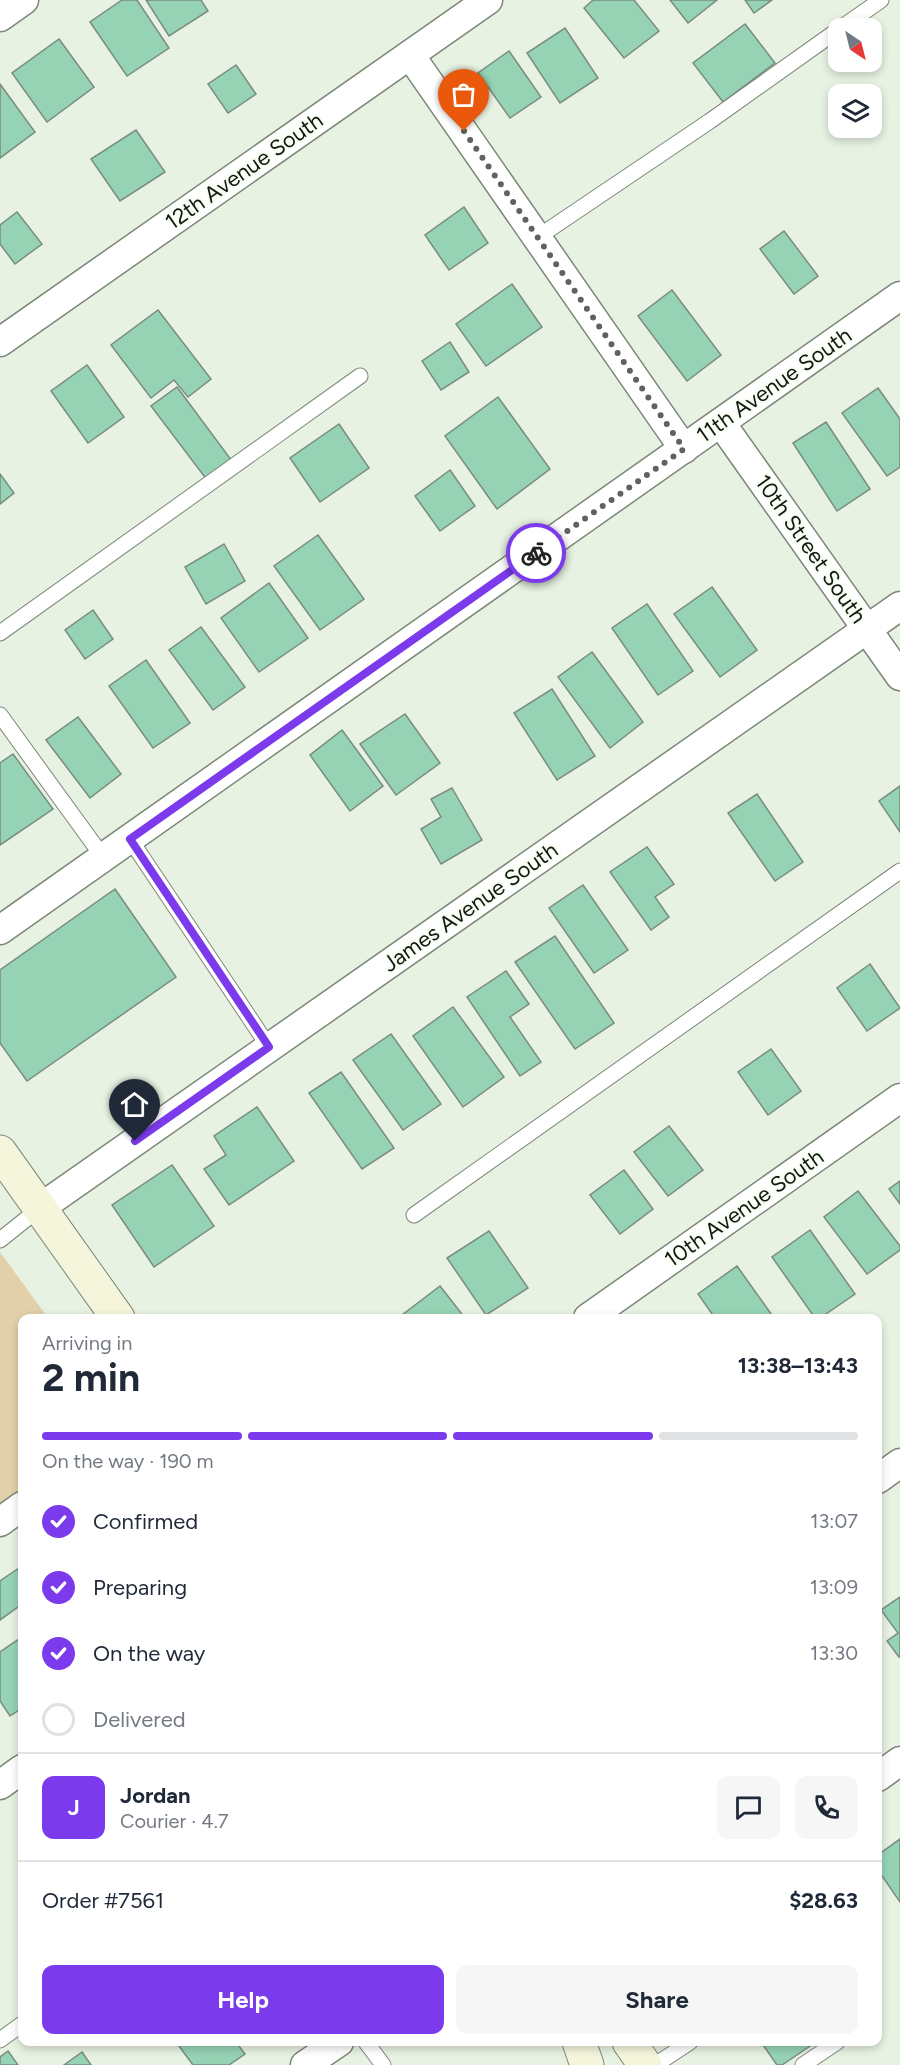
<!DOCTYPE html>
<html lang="en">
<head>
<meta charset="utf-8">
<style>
	:root { --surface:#fff; --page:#f6f6f7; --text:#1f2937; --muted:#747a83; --line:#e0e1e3; --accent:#7c3aed }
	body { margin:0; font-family:Figtree,sans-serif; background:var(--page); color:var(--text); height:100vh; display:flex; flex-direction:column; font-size:22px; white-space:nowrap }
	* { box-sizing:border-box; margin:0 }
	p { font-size:20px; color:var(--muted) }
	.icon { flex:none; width:33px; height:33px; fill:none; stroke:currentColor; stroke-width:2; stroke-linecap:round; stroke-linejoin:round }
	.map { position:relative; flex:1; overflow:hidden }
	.details { position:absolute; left:18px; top:1314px; width:864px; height:732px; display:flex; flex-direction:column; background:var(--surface); border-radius:12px; box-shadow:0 3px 9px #0003 }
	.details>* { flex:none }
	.needle { width:39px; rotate:145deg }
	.buttons { position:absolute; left:828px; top:18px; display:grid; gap:12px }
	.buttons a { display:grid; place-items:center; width:54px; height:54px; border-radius:12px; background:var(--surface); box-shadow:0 3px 9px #0003; font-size:30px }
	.pin { position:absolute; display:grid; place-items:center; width:51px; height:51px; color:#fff; margin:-62px -26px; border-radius:50% 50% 50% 0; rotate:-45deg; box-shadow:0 0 6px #0007 }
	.pin .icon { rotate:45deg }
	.courier { position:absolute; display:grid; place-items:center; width:60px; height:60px; margin:-30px; border:4px solid #7c3aed; border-radius:50%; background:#fff; color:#222; box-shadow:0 2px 8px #0007 }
	.head em { font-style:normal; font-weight:700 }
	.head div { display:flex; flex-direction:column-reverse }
	.head { display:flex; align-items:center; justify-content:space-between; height:102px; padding:0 24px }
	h1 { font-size:39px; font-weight:700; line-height:45px }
	.bar { display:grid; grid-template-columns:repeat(4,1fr); gap:9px 6px; align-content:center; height:72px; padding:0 24px }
	.bar i { height:8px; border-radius:4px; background:var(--line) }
	.bar .active { background:var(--accent) }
	.bar p { grid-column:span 4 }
	.line { display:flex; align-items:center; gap:15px; padding:0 24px; border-top:2px solid var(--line) }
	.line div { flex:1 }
	.round { display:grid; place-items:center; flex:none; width:63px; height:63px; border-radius:12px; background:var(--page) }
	ol { padding:0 24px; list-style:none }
	li { display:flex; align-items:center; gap:18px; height:66px }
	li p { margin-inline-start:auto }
	li .icon { padding:6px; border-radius:50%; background:var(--accent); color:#fff; stroke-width:4 }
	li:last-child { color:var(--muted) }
	li i { width:33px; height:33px; border:3px solid var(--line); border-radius:50% }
	.cta { display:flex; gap:12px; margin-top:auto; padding:12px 24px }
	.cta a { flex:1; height:69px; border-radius:12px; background:var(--accent); color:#fff; font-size:24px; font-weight:700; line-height:69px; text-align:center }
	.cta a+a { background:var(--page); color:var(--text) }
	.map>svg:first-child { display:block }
	.green { fill:#e2d0ab }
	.building { fill:#96d3b5; stroke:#7a8c82; stroke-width:1.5 }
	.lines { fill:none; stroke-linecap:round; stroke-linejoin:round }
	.service-casing { stroke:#7c8778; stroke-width:17 }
	.minor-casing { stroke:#7c8778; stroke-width:31 }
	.secondary-casing { stroke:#7c8778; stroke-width:35 }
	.service { stroke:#fff; stroke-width:15 }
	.minor { stroke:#fff; stroke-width:28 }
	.secondary { stroke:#f4f5db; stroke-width:33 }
	.done { stroke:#5e645b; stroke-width:6; stroke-dasharray:0 10.8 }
	.route { stroke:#7c3aed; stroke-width:8 }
	.labels { text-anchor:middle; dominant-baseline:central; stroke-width:4.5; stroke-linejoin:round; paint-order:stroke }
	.street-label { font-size:22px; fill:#141813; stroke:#f6fff2 }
</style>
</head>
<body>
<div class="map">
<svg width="900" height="2065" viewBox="0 0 900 2065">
	<rect width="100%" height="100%" fill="#e7f2e2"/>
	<polygon class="green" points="0,1252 48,1318 22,1318 22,1498 0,1514"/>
	<g class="building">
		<polygon points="122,0 137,0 169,48 127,76 90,22"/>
		<polygon points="146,0 201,0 208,11 169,36"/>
		<polygon points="593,0 634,0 659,31 624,58 584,8"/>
		<polygon points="670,0 717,0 688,23"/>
		<polygon points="745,0 772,0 754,13"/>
		<polygon points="745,24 775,63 723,102 693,63"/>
		<polygon points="565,28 598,78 560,103 527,53"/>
		<polygon points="59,39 94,87 47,122 12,73"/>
		<polygon points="509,51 541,97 510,118 478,73"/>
		<polygon points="236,65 256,94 228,113 208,84"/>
		<polygon points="0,84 35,132 0,158"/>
		<polygon points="136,130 165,172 120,201 91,159"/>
		<polygon points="464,207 488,243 449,270 425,235"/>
		<polygon points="17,212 42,244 15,264 0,244 0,225"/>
		<polygon points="784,231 818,276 794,294 760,249"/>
		<polygon points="512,284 542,327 486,366 456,324"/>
		<polygon points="672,290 721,355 687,381 638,316"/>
		<polygon points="158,310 211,379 188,397 174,380 151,398 111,345"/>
		<polygon points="450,342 469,372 441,390 422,361"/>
		<polygon points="87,365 124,417 88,443 51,391"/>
		<polygon points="177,387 232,461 207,480 151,406"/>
		<polygon points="878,388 900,419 900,467 887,476 842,413"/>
		<polygon points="498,397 550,469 497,509 445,436"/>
		<polygon points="826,422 870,489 837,511 793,443"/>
		<polygon points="339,424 369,468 320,502 290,458"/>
		<polygon points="450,470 475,506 440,531 415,496"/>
		<polygon points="0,474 14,493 0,504"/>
		<polygon points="318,535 364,599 320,630 274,566"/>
		<polygon points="224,544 245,581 206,604 185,567"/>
		<polygon points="269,583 308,638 259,672 221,618"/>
		<polygon points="712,587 757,650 720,677 674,614"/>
		<polygon points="647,604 693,671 658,695 612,628"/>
		<polygon points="93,610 113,639 85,659 65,630"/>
		<polygon points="201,627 245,687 213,710 169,650"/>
		<polygon points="592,652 643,722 610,748 558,677"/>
		<polygon points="146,660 190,723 153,748 109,686"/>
		<polygon points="552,689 595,756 557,780 514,713"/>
		<polygon points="405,714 440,763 396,795 360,744"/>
		<polygon points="78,717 121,774 90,798 46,740"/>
		<polygon points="342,730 383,786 350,811 310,755"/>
		<polygon points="13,754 53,809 0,845 0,763"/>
		<polygon points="900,786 900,832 879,801"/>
		<polygon points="452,788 482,840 441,864 421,829 441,817 431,799"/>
		<polygon points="757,794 803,862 775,881 728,813"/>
		<polygon points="647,847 674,884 655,897 669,917 651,930 610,872"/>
		<polygon points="583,885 628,950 594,973 549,908"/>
		<polygon points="115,889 176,977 27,1081 0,1043 0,970"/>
		<polygon points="555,936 614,1023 575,1049 515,962"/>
		<polygon points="870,964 900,1008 867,1031 837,988"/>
		<polygon points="506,971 529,1004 510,1017 541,1062 520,1076 467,997"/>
		<polygon points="453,1007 504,1077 463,1107 413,1036"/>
		<polygon points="391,1034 441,1104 403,1130 353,1060"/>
		<polygon points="771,1049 801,1091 768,1115 738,1072"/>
		<polygon points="341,1072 394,1148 362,1169 309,1093"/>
		<polygon points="257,1107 294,1161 229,1205 204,1169 226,1155 214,1136"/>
		<polygon points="669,1126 703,1170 668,1196 634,1152"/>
		<polygon points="172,1165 214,1226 154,1267 112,1205"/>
		<polygon points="624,1170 653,1209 620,1234 590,1195"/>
		<polygon points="900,1181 900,1204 889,1189"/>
		<polygon points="858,1191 900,1246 900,1250 867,1274 824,1217"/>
		<polygon points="810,1230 855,1294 820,1318 815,1318 772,1257"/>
		<polygon points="489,1231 528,1288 486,1315 447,1258"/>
		<polygon points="737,1266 774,1318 715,1318 698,1294"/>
		<polygon points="440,1286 465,1318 398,1318"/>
		<polygon points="19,1568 22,1574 22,1604 0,1620 0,1581"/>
		<polygon points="900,1597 900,1656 899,1657 887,1641 898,1633 881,1610"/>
		<polygon points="22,1637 22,1708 10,1716 0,1701 0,1652"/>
		<polygon points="900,1839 900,1902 878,1870 878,1855"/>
		<polygon points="176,2042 236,2042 245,2054 229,2065 193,2065"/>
		<polygon points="761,2042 816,2042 782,2065 777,2065"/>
		<polygon points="8,2051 18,2065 0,2065 0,2057"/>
		<polygon points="82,2052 91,2065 64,2065"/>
	</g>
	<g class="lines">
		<g class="service-casing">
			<g id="service">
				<polyline points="841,28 881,0"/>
				<polyline points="538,237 710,121 838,30"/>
				<polyline points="0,633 360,376"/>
				<polyline points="0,715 103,857"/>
				<polyline points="130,839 269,1047"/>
				<polyline points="414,1215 900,871"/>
				<polyline points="0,1240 40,1208"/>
				<polyline points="0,2040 22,2024"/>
				<polyline points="366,2042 383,2065"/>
				<polyline points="655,2065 690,2042"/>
				<polyline points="803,2065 837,2042"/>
			</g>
		</g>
		<g class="minor-casing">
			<g id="minor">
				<polyline points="0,17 24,0"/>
				<polyline points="410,55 684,449"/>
				<polyline points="0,342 488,0"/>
				<polyline points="721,423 900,676"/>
				<polyline points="0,930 900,296"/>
				<polyline points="40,1208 900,606"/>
				<polyline points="588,1318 900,1098"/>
				<polyline points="878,1479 900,1463"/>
				<polyline points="0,1522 22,1506"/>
				<polyline points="878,1777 900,1761"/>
				<polyline points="0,1785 22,1769"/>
				<polyline points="305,2065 339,2042"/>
			</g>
		</g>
		<g class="secondary-casing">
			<g id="secondary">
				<polyline points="0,1152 118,1318"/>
				<polyline points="579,2042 587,2065"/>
				<polyline points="629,2042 645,2065"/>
			</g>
		</g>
		<use href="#service" class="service"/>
		<use href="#minor" class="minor"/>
		<use href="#secondary" class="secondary"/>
	</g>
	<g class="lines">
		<polyline class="done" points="464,131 684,449 536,553"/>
		<polyline class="route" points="135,1141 269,1047 130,839 536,553"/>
	</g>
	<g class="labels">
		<g class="street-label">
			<text transform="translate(244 171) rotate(-35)">12th Avenue South</text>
			<text transform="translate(774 385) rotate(-35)">11th Avenue South</text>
			<text transform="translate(811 549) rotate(55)">10th Street South</text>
			<text transform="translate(470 907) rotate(-35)">James Avenue South</text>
			<text transform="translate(744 1208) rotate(-35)">10th Avenue South</text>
		</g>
	</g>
</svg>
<div class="buttons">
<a><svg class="needle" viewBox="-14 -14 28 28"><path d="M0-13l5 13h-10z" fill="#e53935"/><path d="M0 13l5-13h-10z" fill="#747a83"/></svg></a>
<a><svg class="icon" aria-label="layers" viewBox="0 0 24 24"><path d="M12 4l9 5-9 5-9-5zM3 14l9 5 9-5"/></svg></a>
</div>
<div class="pin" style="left:464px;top:131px;background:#ea580c"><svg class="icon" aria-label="bag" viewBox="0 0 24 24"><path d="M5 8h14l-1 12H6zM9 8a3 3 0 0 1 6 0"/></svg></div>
<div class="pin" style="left:135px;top:1141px;background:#1f2937"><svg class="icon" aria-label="home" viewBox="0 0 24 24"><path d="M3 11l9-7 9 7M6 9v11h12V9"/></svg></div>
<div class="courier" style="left:536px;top:553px"><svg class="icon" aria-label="bike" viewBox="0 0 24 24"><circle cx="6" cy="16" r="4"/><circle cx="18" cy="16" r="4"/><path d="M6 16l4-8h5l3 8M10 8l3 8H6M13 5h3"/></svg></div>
<section class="details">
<div class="head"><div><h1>2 min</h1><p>Arriving in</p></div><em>13:38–13:43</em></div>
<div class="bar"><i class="active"></i><i class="active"></i><i class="active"></i><i></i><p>On the way · 190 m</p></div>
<ol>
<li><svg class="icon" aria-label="check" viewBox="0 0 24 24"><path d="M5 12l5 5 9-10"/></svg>Confirmed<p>13:07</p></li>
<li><svg class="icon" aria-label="check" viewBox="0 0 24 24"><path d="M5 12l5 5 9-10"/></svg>Preparing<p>13:09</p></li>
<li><svg class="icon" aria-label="check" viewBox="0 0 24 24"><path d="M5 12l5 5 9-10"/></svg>On the way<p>13:30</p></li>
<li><i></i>Delivered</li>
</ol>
<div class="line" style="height:108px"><b class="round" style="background:var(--accent);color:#fff">J</b><div><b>Jordan</b><p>Courier · 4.7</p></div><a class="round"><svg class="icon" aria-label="chat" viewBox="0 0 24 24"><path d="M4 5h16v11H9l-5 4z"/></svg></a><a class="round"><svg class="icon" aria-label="phone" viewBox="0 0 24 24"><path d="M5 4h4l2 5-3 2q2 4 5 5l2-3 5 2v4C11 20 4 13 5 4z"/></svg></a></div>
<div class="line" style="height:78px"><div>Order #7561</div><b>$28.63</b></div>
<div class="cta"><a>Help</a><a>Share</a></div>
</section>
</div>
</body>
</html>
